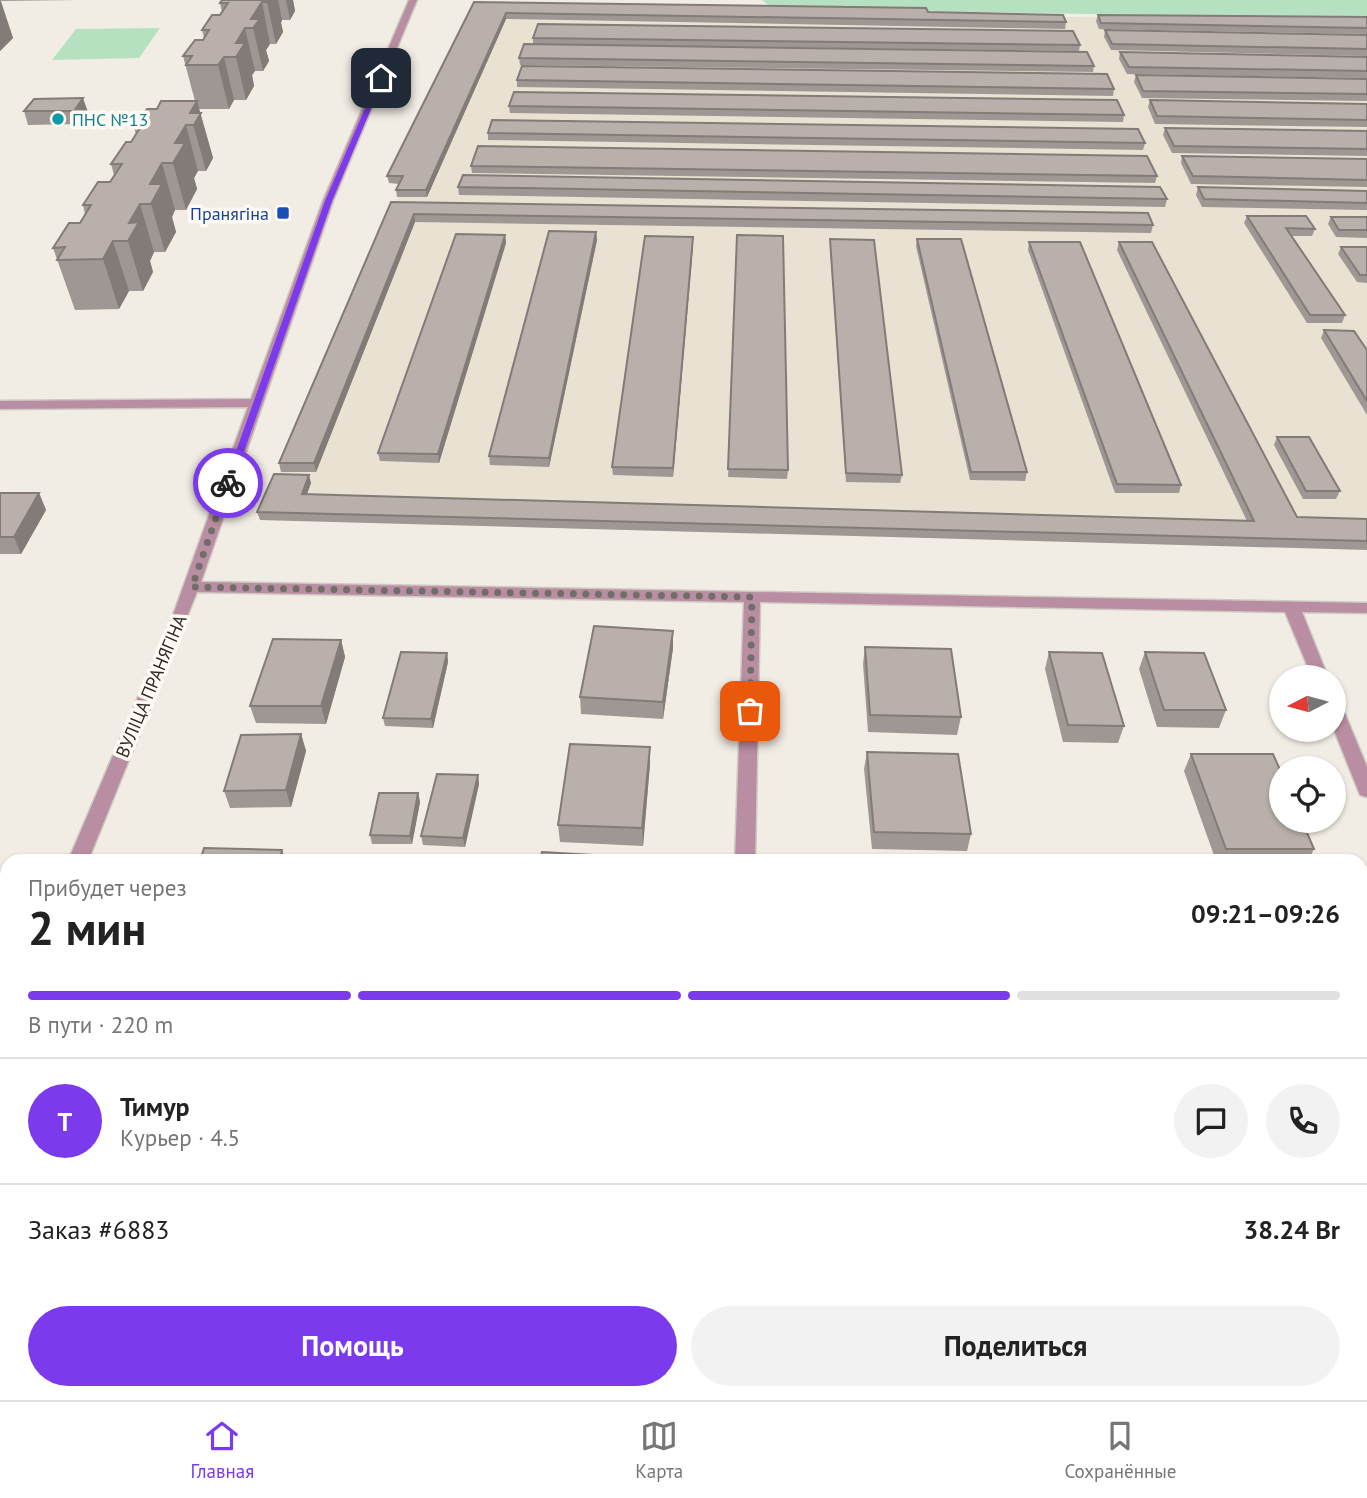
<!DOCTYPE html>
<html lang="ru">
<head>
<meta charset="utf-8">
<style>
	:root { --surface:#fff; --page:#f2f2f2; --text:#222; --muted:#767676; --line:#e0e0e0; --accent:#7c3aed }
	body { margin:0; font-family:"PT Sans",sans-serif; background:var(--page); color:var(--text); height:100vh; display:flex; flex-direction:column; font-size:26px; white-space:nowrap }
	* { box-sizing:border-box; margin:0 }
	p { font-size:23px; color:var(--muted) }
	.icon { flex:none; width:38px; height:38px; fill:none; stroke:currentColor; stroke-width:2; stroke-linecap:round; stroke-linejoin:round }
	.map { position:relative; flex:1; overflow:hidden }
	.drawer { position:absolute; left:0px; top:854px; width:1368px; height:546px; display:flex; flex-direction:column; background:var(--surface); border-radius:21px 21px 0 0; box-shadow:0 2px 5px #0004 }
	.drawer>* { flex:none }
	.needle { width:46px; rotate:264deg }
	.fabs { position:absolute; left:1269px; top:665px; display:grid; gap:14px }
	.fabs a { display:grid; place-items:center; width:77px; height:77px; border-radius:50%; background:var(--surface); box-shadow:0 2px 5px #0004; font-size:35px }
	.pin { position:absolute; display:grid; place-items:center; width:60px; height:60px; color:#fff; margin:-30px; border-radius:14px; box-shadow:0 4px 10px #0006 }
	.courier { position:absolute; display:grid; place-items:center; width:70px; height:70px; margin:-35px; border:5px solid #7c3aed; border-radius:50%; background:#fff; color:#222; box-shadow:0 2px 9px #0007 }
	.head em { font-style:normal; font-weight:700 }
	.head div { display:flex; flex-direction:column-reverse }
	.head { display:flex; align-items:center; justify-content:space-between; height:119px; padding:0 28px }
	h1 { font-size:46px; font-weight:700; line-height:52px }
	.bar { display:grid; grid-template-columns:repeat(4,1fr); gap:10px 7px; align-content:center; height:84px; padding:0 28px }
	.bar i { height:9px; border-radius:5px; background:var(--line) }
	.bar .current { background:var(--accent) }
	.bar p { grid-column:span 4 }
	.line { display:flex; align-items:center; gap:18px; padding:0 28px; border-top:2px solid var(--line) }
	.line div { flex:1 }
	.round { display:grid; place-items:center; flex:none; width:74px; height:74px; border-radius:37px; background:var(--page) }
	.cta { display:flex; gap:14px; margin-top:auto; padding:14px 28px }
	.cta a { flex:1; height:80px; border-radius:42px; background:var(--accent); color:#fff; font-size:28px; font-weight:700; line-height:80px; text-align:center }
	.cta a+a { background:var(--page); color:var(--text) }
	.tab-bar { display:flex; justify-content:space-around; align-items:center; height:98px; border-top:2px solid var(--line); background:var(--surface); font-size:19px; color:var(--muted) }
	.tab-bar a { display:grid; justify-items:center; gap:4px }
	.tab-bar .current { color:var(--accent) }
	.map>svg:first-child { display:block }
	.built { fill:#e9e1d2 }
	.green { fill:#b5e1c0 }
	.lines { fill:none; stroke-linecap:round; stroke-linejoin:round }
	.street-casing { stroke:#cecac2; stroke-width:3 }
	.street { fill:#ba8ea2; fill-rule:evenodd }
	.wall { fill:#9f9793 }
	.shaded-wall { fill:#827b78 }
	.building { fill:#b9b0ab; stroke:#827b78; stroke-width:2 }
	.route { fill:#7c3aed }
	.done { stroke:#716e69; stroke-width:7; stroke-dasharray:0 12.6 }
	.culture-dot { fill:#0f9aa8; stroke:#fffbf4; stroke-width:2.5 }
	.transit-dot { fill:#1a4fb4; stroke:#fffbf4; stroke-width:2.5 }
	.labels { text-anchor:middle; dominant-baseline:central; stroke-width:7; stroke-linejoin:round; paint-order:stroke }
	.far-culture-label { font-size:18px; fill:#0d838f; stroke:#fffbf4; text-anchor:start }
	.far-transit-label { font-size:18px; fill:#164399; stroke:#fffbf4; text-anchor:end }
	.far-street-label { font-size:18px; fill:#2c2a27; stroke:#fffbf4 }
</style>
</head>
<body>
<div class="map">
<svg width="1367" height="1400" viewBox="0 0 1367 1400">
	<rect width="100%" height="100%" fill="#f2ede4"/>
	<polygon class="built" points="475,9 1367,21 1367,549 260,520 404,184 389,183"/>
	<g class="green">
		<polygon points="762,0 1367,0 1367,19 860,10 845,5 842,9 771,7"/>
		<polygon points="160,28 139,58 52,60 76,29"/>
	</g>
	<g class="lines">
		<g class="street-casing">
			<g id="street">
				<polygon points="409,0 417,0 333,201 201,582 1367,603 1367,613 1302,612 1328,677 1312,677 1285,612 760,602 755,861 735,861 744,602 197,592 88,861 68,861 173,615 248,407 0,409 0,401 251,399 323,201"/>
				<polygon points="1334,703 1340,705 1343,709 1367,767 1367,797 1360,795 1334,730"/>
				<polygon points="7,1022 7,1055 0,1058 0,1025"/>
				<rect x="717" y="1393" width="26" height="7"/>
			</g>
		</g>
		<use href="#street" class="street"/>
	</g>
	<g class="wall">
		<polygon points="0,0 78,0 1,1 13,38 0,51"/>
		<polygon points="222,0 293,0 295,11 290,20 282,20 281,23 283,32 276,44 270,44 266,50 269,61 263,71 255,71 252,75 254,86 246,100 234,100 229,109 199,109 213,158 206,171 198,171 194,178 197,189 186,210 175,210 172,217 176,232 165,252 154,252 150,261 153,272 143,291 129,291 119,309 75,310 53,248 80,223 85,214 83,205 110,182 114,175 111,164 131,142 136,134 134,128 157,109 195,101 183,56 203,40 204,38 202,30 220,15 222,12 220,3"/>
		<polygon points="474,2 928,12 1066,22 1065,29 506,19 427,197 397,197 396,190 399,184 389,183 387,176"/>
		<polygon points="1098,15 1367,17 1367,34 1099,29 1096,21"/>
		<polygon points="1105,30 1367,35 1367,56 1111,50 1104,37"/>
		<polygon points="533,38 1080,45 1079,51 533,44"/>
		<polygon points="1120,52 1367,57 1367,78 1127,74 1119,59"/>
		<polygon points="519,58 1094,66 1093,72 520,65"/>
		<polygon points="1136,75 1367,79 1367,101 1142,98 1134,82"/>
		<polygon points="517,80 1114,89 1113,96 517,87"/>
		<polygon points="34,99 88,112 79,124 28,125 24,111"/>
		<polygon points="1150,100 1367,104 1367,127 1155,124 1148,107"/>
		<polygon points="509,106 1124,115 1123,122 510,113"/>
		<polygon points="1165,128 1367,131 1367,156 1172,153 1163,135"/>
		<polygon points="488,133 1145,143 1143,150 488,140"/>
		<polygon points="1182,156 1367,159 1367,187 1191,184 1181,163"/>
		<polygon points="471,166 1157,176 1155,183 472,173"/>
		<polygon points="458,187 1167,199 1165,207 459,195"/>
		<polygon points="1198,187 1367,191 1367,210 1202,207 1196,195"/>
		<polygon points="391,202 1153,225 1151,233 415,222 316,472 281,472 279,463"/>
		<polygon points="1247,216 1315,229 1312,236 1292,236 1345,315 1342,323 1307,323 1244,223"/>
		<polygon points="1331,217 1367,217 1367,238 1336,237 1328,224"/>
		<polygon points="596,232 597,240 549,467 490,465 489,456"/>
		<polygon points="505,235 506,243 439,463 380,461 378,453"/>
		<polygon points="737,235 788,470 787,479 728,477"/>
		<polygon points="830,239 902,475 900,483 846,482 830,247"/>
		<polygon points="917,239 1027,472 1025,481 970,480 916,246"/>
		<polygon points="1029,242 1181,485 1179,493 1115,493 1028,250"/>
		<polygon points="1119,242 1297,517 1367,519 1367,550 260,520 257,512 311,483 307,494 1247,521 1117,250"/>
		<polygon points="693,245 673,477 613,475 612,467"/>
		<polygon points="1341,247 1367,247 1367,283 1357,282 1338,254"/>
		<polygon points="1324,330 1367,350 1367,415 1321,338"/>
		<polygon points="1277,437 1340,491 1336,499 1303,499 1274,445"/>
		<polygon points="0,493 39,493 46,510 21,554 0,554"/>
		<polygon points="341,640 345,657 326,724 256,723 250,706"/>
		<polygon points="865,647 961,717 957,735 868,732 863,664"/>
		<polygon points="673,648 663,719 581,714 580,697"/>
		<polygon points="1049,652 1124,726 1118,743 1063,742 1045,669"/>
		<polygon points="1145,652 1226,710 1219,728 1157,727 1139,669"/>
		<polygon points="447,653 448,662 433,728 385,726 383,718"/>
		<polygon points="301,734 306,751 291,807 230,808 224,791"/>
		<polygon points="867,752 971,834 967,851 872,849 864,769"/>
		<polygon points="1191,754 1314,849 1308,861 1216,861 1184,771"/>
		<polygon points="650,764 643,846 560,842 558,825"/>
		<polygon points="478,775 479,784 465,847 423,845 421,836"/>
		<polygon points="418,793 420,802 412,844 372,844 370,835"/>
		<rect x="1362" y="1075" width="5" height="141"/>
		<polygon points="1367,1285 1367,1312 1362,1302 1362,1287"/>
	</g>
	<g class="shaded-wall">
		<polygon points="0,0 13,38 0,51"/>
		<polygon points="269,0 278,0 282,20 281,23 283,32 276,44 267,2"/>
		<polygon points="286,0 293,0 295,11 290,20"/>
		<polygon points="262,2 270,44 266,50 269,61 263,71 251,19"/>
		<polygon points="506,13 506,19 427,197 426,190"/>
		<polygon points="245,28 255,71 252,75 254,86 246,100 236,57 236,43"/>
		<polygon points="224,57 234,100 229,109 218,65"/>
		<polygon points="83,98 88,112 79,124 74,111"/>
		<polygon points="197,101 213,158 206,171 190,113"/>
		<polygon points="186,125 198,171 194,178 197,189 186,210 173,163 175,143"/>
		<polygon points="162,163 175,210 172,217 176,232 165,252 151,204 150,184"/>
		<polygon points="140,204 154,252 150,261 153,272 143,291 128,241 129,223"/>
		<polygon points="414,214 415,222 316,472 314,463"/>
		<polygon points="596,232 597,240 549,467 549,458"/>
		<polygon points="505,235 506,243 439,463 438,454"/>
		<polygon points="693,237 693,245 673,477 673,468"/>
		<polygon points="113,241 129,291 119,309 103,259"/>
		<polygon points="309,475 311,483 304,502 302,494"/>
		<polygon points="39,493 46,510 21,554 14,537"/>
		<polygon points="673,631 673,648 663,719 663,702"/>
		<polygon points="341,640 345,657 326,724 321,706"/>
		<polygon points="447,653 448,662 433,728 431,719"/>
		<polygon points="301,734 306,751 291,807 286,790"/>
		<polygon points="650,747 650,764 643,846 642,828"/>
		<polygon points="478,775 479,784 465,847 463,838"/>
		<polygon points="418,793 420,802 412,844 410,836"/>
		<polygon points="282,850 286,861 279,861"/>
	</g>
	<g class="building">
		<polygon points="222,0 269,0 267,2 262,2 251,19 260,19 253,28 245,28 236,43 245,43 236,57 224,57 218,65 186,65 192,56 183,56 195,40 203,40 209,30 202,30 212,15 220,15 228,3 220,3"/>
		<polygon points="474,2 926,8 928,12 1063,15 1066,22 506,13 426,190 396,190 403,176 387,176"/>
		<polygon points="1098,15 1367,17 1367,28 1101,23"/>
		<polygon points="538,24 1073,31 1080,45 533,38"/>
		<polygon points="1105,30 1367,35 1367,49 1112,44"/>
		<polygon points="524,44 1087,52 1094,66 519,58"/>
		<polygon points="1120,52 1367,57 1367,71 1129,67"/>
		<polygon points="522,66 1107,74 1114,89 517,80"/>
		<polygon points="1136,75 1367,79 1367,94 1143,91"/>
		<polygon points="514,92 1117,100 1124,115 509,106"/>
		<polygon points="83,98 74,111 24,111 34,99"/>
		<polygon points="1150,100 1367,104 1367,120 1157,116"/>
		<polygon points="161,101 197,101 190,113 201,113 194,125 186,125 175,143 185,143 173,163 162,163 150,184 162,184 151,204 140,204 129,223 139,222 128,241 113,241 103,259 57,260 65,247 53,248 69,223 80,223 91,205 83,205 98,182 110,182 122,164 111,164 126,142 131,142 140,128 134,128 147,109 157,109"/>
		<polygon points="492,120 1138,129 1145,143 488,133"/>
		<polygon points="1165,128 1367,131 1367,149 1174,146"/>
		<polygon points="478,146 1147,156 1157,176 471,166"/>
		<polygon points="1182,156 1367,159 1367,180 1193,176"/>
		<polygon points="463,175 1160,187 1167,199 458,187"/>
		<polygon points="1198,187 1367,191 1367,203 1204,199"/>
		<polygon points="391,202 1148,213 1153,225 414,214 314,463 279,463"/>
		<polygon points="1247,216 1306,216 1315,229 1286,228 1345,315 1310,315"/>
		<polygon points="1331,217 1367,217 1367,230 1339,230"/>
		<polygon points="549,231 596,232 549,458 489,456"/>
		<polygon points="456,234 505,235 438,454 378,453"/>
		<polygon points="737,235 783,236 788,470 728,469"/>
		<polygon points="645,236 693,237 673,468 612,467"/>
		<polygon points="830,239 874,240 902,475 846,473"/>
		<polygon points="917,239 961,239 1027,472 971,472"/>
		<polygon points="1029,242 1080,242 1181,485 1117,484"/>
		<polygon points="1119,242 1152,242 1297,517 1367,519 1367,541 257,512 274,474 309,475 302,494 1254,521"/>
		<polygon points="1341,247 1367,247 1367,275 1360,275"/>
		<polygon points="1324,330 1354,331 1367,350 1367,401"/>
		<polygon points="1277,437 1309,437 1340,491 1306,491"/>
		<polygon points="0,493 39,493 14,537 0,537"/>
		<polygon points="594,626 673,631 663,702 580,697"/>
		<polygon points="273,639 341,640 321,706 250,706"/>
		<polygon points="865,647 951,649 961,717 870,715"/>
		<polygon points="401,652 447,653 431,719 383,718"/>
		<polygon points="1049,652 1102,653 1124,726 1068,725"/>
		<polygon points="1145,652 1204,653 1226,710 1164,710"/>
		<polygon points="301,734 286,790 224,791 241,735"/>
		<polygon points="570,744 650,747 642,828 558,825"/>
		<polygon points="867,752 958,754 971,834 874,832"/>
		<polygon points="1191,754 1273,754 1281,772 1281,821 1302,821 1314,849 1226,849"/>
		<polygon points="437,774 478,775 463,838 421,836"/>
		<polygon points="379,793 418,793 410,836 370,835"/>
		<polygon points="204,848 282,850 279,861 200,861"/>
		<polygon points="542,852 626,857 625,861 540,861"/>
		<rect x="1362" y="1075" width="5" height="126"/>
		<polygon points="1367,1285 1367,1294 1363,1286"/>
		<polygon points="979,1393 1101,1393 1103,1400 917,1400 916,1394"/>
		<polygon points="296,1394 366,1396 365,1400 295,1400"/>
	</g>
	<polygon class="route" points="379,76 384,78 332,201 233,483 224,485 325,201"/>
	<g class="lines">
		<polyline class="done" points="228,483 192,587 752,597 750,711"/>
	</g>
	<circle class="culture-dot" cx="58" cy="119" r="7"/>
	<rect class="transit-dot" x="276" y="206" width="14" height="14" rx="3.5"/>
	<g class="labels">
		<g class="far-culture-label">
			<text x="72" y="119">ПНС №13</text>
		</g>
		<g class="far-transit-label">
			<text x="269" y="213">Пранягіна</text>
		</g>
		<g class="far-street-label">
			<text transform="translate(151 686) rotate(-67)">ВУЛІЦА ПРАНЯГІНА</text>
		</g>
	</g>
</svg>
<div class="fabs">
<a><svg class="needle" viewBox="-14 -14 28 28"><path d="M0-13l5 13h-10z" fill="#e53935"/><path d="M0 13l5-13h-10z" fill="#767676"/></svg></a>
<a><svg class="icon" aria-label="locate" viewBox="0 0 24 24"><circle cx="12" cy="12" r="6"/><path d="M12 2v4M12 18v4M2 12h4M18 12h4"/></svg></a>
</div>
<div class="pin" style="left:750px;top:711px;background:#ea580c"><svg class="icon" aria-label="bag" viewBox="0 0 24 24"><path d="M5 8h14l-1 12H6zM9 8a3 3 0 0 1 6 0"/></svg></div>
<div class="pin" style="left:381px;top:78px;background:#1f2937"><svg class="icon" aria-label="home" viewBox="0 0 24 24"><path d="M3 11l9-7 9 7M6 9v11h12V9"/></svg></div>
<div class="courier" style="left:228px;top:483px"><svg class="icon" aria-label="bike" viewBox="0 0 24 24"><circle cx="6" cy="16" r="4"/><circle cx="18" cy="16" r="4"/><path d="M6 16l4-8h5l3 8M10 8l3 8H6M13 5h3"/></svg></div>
<section class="drawer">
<div class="head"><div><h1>2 мин</h1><p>Прибудет через</p></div><em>09:21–09:26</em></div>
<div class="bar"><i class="current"></i><i class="current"></i><i class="current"></i><i></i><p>В пути · 220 m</p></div>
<div class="line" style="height:126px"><b class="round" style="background:var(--accent);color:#fff">Т</b><div><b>Тимур</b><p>Курьер · 4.5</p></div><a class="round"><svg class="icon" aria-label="chat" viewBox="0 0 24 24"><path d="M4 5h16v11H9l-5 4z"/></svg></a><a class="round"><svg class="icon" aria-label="phone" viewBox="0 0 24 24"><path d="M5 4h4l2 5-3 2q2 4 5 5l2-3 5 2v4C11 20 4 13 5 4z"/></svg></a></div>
<div class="line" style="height:91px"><div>Заказ #6883</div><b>38.24 Br</b></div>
<div class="cta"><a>Помощь</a><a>Поделиться</a></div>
</section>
</div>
<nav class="tab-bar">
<a class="current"><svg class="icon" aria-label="home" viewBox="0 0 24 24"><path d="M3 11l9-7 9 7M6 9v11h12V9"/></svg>Главная</a>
<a><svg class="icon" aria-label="map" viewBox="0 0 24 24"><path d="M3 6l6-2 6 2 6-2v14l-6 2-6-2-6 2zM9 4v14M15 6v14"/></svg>Карта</a>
<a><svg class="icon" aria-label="saved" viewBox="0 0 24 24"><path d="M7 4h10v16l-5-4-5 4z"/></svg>Сохранённые</a>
</nav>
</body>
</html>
